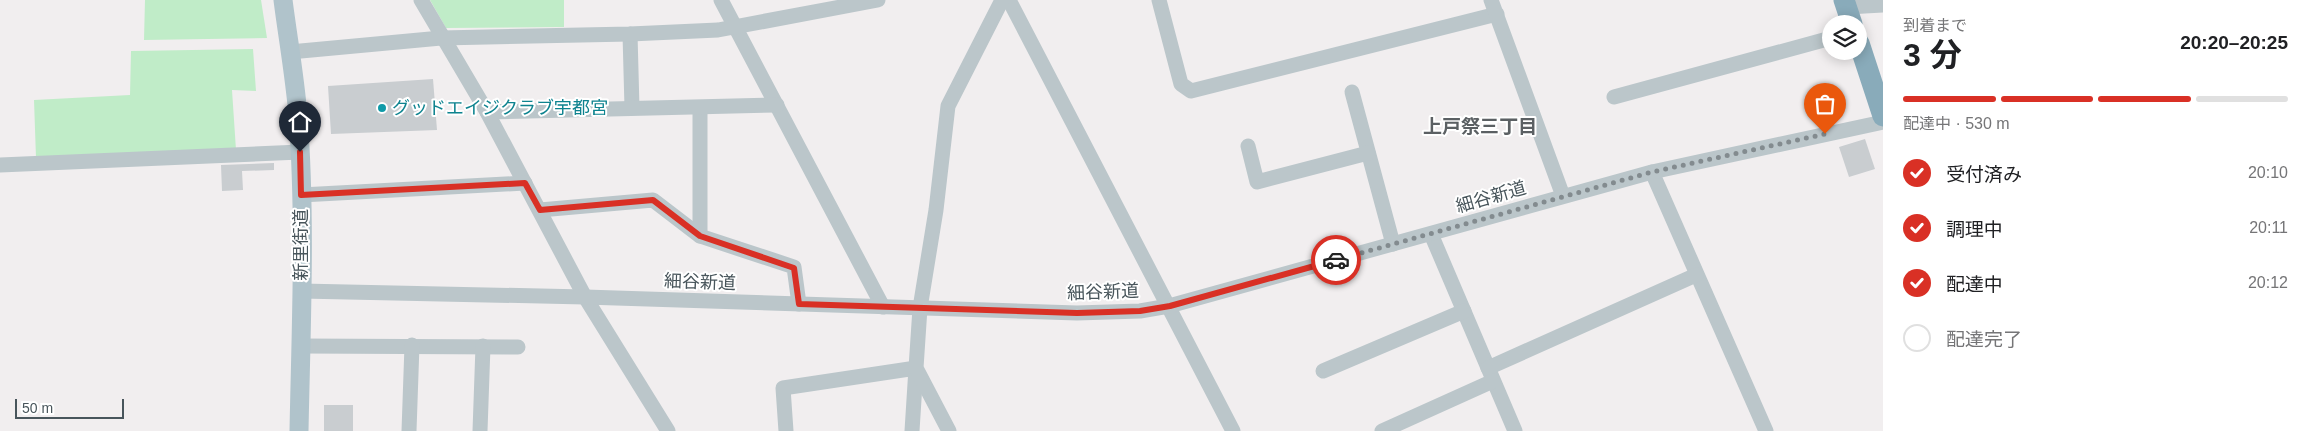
<!DOCTYPE html>
<html lang="ja">
<head>
<meta charset="utf-8">
<style>
	:root { --surface:#fff; --page:#f2f2f2; --text:#202124; --muted:#757577; --line:#e0e0e0; --accent:#d93025 }
	body { margin:0; font-family:Arial,"Noto Sans JP",sans-serif; background:var(--page); color:var(--text); height:100vh; display:flex; flex-direction:column; font-size:19px; white-space:nowrap }
	* { box-sizing:border-box; margin:0 }
	p { font-size:16px; color:var(--muted) }
	.icon { flex:none; width:28px; height:28px; fill:none; stroke:currentColor; stroke-width:2; stroke-linecap:round; stroke-linejoin:round }
	.map { position:relative; flex:1; overflow:hidden }
	.sheet { display:flex; flex-direction:column; background:var(--surface); width:425px }
	.sheet>* { flex:none }
	.tools { position:absolute; left:1822px; top:15px; display:grid; gap:10px }
	.tools a { display:grid; place-items:center; width:45px; height:45px; border-radius:50%; background:var(--surface); box-shadow:0 2px 12px #0003; font-size:25px }
	.scale { position:absolute; left:15px; bottom:12px; width:109px; box-sizing:border-box; padding-left:5px; border:2px solid #48555b; border-top:0; font-size:14px; line-height:18px; white-space:nowrap; color:#48555b; -webkit-text-stroke:4px #fff; paint-order:stroke }
	.pin { position:absolute; display:grid; place-items:center; width:42px; height:42px; color:#fff; margin:-51px -21px; border-radius:50% 50% 50% 0; rotate:-45deg; box-shadow:0 0 5px #0007 }
	.pin .icon { rotate:45deg }
	.courier { position:absolute; display:grid; place-items:center; width:50px; height:50px; margin:-25px; border:4px solid #d93025; border-radius:50%; background:#fff; color:#222; box-shadow:0 1px 6px #0007 }
	.summary em { font-style:normal; font-weight:700 }
	.summary div { display:flex; flex-direction:column-reverse }
	.summary { display:flex; align-items:center; justify-content:space-between; height:85px; padding:0 20px }
	h1 { font-size:32px; font-weight:700; line-height:38px }
	.bar { display:grid; grid-template-columns:repeat(4,1fr); gap:8px 5px; align-content:center; height:60px; padding:0 20px }
	.bar i { height:6px; border-radius:4px; background:var(--line) }
	.bar .current { background:var(--accent) }
	.bar p { grid-column:span 4 }
	ol { padding:0 20px; list-style:none }
	li { display:flex; align-items:center; gap:15px; height:55px }
	li p { margin-inline-start:auto }
	li .icon { padding:5px; border-radius:50%; background:var(--accent); color:#fff; stroke-width:4 }
	li:last-child { color:var(--muted) }
	li i { width:28px; height:28px; border:2px solid var(--line); border-radius:50% }
	main { display:flex; flex:1; min-height:0 }
	.map>svg:first-child { display:block }
	.green { fill:#c0ecc8 }
	.building { fill:#c9cdd0 }
	.lines { fill:none; stroke-linecap:round; stroke-linejoin:round }
	.minor { stroke:#bbc6ca; stroke-width:15 }
	.major { stroke:#b0c3cb; stroke-width:19 }
	.highway { stroke:#89abba; stroke-width:21 }
	.done { stroke:#838b8f; stroke-width:5; stroke-dasharray:0 9 }
	.route { stroke:#d93025; stroke-width:6 }
	.culture-dot { fill:#0f9aa8; stroke:#fff; stroke-width:2 }
	.labels { text-anchor:middle; dominant-baseline:central; stroke-width:4; stroke-linejoin:round; paint-order:stroke }
	.culture-label { font-size:18px; fill:#0d838f; stroke:#fff; text-anchor:start }
	.street-label { font-size:18px; fill:#48555b; stroke:#fff }
	.neighbourhood-label { font-size:19px; font-weight:bold; fill:#5b6063; stroke:#fff }
</style>
</head>
<body>
<main>
<div class="map">
<svg width="1883" height="431" viewBox="0 0 1883 431">
	<rect width="100%" height="100%" fill="#f1eeef"/>
	<g class="green">
		<polygon points="145,0 261,0 267,38 144,40"/>
		<polygon points="430,0 564,0 564,27 446,28"/>
		<polygon points="253,49 256,91 232,90 236,150 36,158 34,100 130,95 131,51"/>
	</g>
	<g class="building">
		<polygon points="433,79 437,130 331,134 328,86"/>
		<polygon points="1865,139 1875,169 1849,177 1839,147"/>
		<polygon points="274,163 274,170 242,171 243,190 222,191 221,165"/>
		<rect x="324" y="405" width="29" height="26"/>
	</g>
	<g class="lines">
		<g class="minor">
			<polyline points="421,0 487,112 585,297 668,431"/>
			<polyline points="721,0 883,307"/>
			<polyline points="1009,0 1233,431"/>
			<polyline points="1159,0 1181,84 1191,91 1497,14"/>
			<polyline points="1491,0 1563,196"/>
			<polyline points="1847,7 1883,5"/>
			<polyline points="630,34 632,108"/>
			<polyline points="290,52 441,38 630,34 718,30 878,0"/>
			<polyline points="1352,92 1393,244"/>
			<polyline points="1614,97 1831,38"/>
			<polyline points="700,108 700,236 794,267 799,304"/>
			<polyline points="487,112 777,105"/>
			<polyline points="1248,146 1257,182 1368,153"/>
			<polyline points="0,165 300,152"/>
			<polyline points="1652,172 1766,431"/>
			<polyline points="301,195 525,183"/>
			<polyline points="540,210 653,200 700,236"/>
			<polyline points="1431,234 1515,431"/>
			<polyline points="301,291 585,297 1077,313 1140,311 1169,306 1652,172 1883,122"/>
			<polyline points="301,346 518,347"/>
			<polyline points="1488,368 1696,275"/>
			<polyline points="1323,371 1464,311"/>
			<polyline points="409,431 412,345"/>
			<polyline points="480,431 483,346"/>
			<polyline points="786,431 783,388 916,368 912,431"/>
			<polyline points="949,431 916,368 920,308 936,210 948,106 1002,0"/>
			<polyline points="1382,431 1493,381"/>
		</g>
		<path class="major" d="M283 0C288 39 295 78 298 116 306 221 301 327 299 431"/>
		<g class="highway">
			<polyline points="1844,0 1852,24"/>
			<polyline points="1859,43 1883,116"/>
		</g>
	</g>
	<g class="lines">
		<polyline class="done" points="1336,260 1652,172 1825,134"/>
		<polyline class="route" points="300,152 301,195 525,183 540,210 653,200 700,236 794,268 799,304 1077,313 1140,311 1170,306 1336,260"/>
	</g>
	<circle class="culture-dot" cx="382" cy="108" r="5"/>
	<g class="labels">
		<g class="culture-label">
			<text x="392" y="108">グッドエイジクラブ宇都宮</text>
		</g>
		<g class="street-label">
			<text transform="translate(1491 197) rotate(-16)">細谷新道</text>
			<text transform="translate(301 245) rotate(-90)">新里街道</text>
			<text transform="translate(700 282) rotate(2)">細谷新道</text>
			<text transform="translate(1103 292) rotate(-2)">細谷新道</text>
		</g>
		<g class="neighbourhood-label">
			<text x="1480" y="126">上戸祭三丁目</text>
		</g>
	</g>
</svg>
<div class="tools">
<a><svg class="icon" aria-label="layers" viewBox="0 0 24 24"><path d="M12 4l9 5-9 5-9-5zM3 14l9 5 9-5"/></svg></a>
</div>
<div class="scale">50 m</div>
<div class="pin" style="left:1825px;top:134px;background:#ea580c"><svg class="icon" aria-label="bag" viewBox="0 0 24 24"><path d="M5 8h14l-1 12H6zM9 8a3 3 0 0 1 6 0"/></svg></div>
<div class="pin" style="left:300px;top:152px;background:#1f2937"><svg class="icon" aria-label="home" viewBox="0 0 24 24"><path d="M3 11l9-7 9 7M6 9v11h12V9"/></svg></div>
<div class="courier" style="left:1336px;top:260px"><svg class="icon" aria-label="car" viewBox="0 0 24 24"><path d="M5 17H2v-5l4-1 3-4h7l3 4 3 1v5h-3M9 17h6M6 11h13"/><circle cx="7" cy="17" r="2"/><circle cx="17" cy="17" r="2"/></svg></div>
</div>
<section class="sheet">
<div class="summary"><div><h1>3 分</h1><p>到着まで</p></div><em>20:20–20:25</em></div>
<div class="bar"><i class="current"></i><i class="current"></i><i class="current"></i><i></i><p>配達中 · 530 m</p></div>
<ol>
<li><svg class="icon" aria-label="check" viewBox="0 0 24 24"><path d="M5 12l5 5 9-10"/></svg>受付済み<p>20:10</p></li>
<li><svg class="icon" aria-label="check" viewBox="0 0 24 24"><path d="M5 12l5 5 9-10"/></svg>調理中<p>20:11</p></li>
<li><svg class="icon" aria-label="check" viewBox="0 0 24 24"><path d="M5 12l5 5 9-10"/></svg>配達中<p>20:12</p></li>
<li><i></i>配達完了</li>
</ol>
</section>
</main>
</body>
</html>
